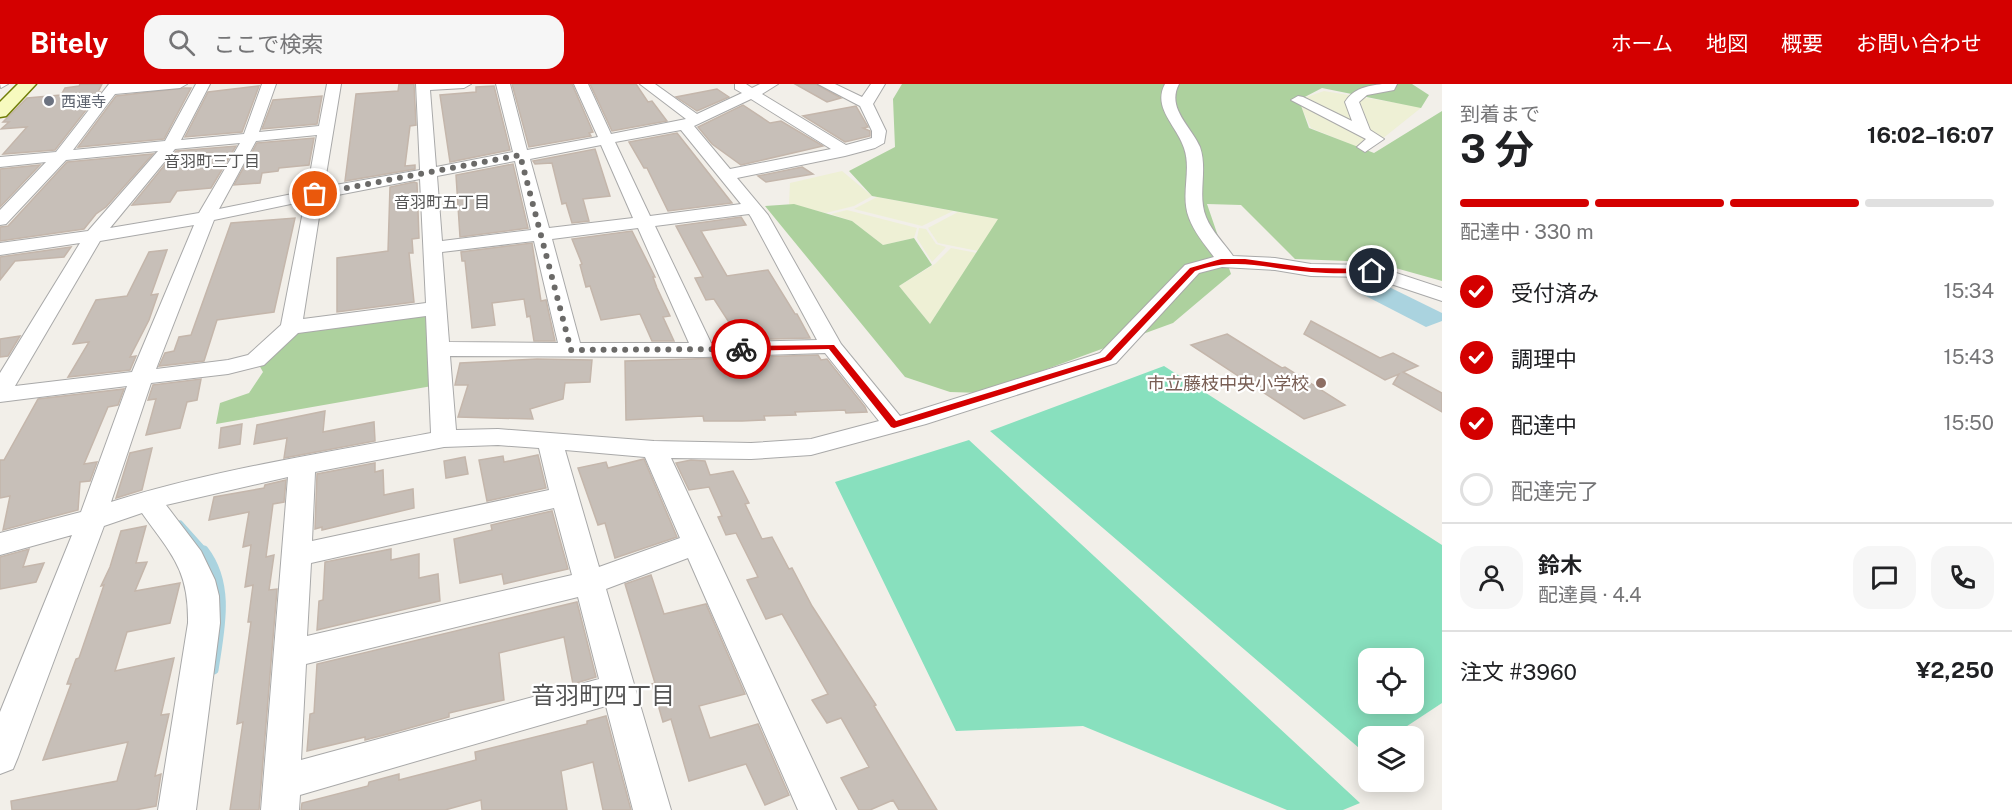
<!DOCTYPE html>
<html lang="ja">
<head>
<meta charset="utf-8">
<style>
	:root { --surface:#fff; --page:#f6f6f6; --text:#202124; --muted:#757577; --line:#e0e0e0; --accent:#d40000 }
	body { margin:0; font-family:"Public Sans","Noto Sans JP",sans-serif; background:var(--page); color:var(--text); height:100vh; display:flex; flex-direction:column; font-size:22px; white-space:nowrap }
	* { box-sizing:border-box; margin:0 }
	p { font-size:20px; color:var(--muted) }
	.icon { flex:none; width:33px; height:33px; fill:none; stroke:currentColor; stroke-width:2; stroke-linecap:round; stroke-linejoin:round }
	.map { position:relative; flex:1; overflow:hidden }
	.drawer { display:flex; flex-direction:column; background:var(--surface); width:570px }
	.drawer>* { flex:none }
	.fabs { position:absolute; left:1358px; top:564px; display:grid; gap:12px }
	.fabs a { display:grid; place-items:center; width:66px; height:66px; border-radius:12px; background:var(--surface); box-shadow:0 3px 15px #0003; font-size:30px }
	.pin { position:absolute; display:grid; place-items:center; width:51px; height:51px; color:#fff; margin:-26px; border:3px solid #fff; border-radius:50%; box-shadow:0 2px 6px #0007 }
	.courier { position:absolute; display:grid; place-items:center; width:60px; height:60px; margin:-30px; border:4px solid #d40000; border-radius:50%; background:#fff; color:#222; box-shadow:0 2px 8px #0007 }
	.headline em { font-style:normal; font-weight:700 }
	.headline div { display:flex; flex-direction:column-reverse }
	.headline { display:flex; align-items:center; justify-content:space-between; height:102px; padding:0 18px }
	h1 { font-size:39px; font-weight:700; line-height:45px }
	.bar { display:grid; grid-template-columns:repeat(4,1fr); gap:9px 6px; align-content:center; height:72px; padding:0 18px }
	.bar i { height:8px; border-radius:4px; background:var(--line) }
	.bar .active { background:var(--accent) }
	.bar p { grid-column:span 4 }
	.line { display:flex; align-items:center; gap:15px; padding:0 18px; border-top:2px solid var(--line) }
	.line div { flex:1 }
	.round { display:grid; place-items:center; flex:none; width:63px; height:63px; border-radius:18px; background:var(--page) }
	ol { padding:0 18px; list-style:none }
	li { display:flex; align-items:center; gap:18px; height:66px }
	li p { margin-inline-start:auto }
	li .icon { padding:6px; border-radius:50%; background:var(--accent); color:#fff; stroke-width:4 }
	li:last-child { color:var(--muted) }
	li i { width:33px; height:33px; border:3px solid var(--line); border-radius:50% }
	header { display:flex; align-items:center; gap:36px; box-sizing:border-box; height:84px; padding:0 30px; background:var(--accent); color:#fff }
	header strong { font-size:28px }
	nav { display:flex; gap:33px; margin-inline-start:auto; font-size:21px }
	.search { width:420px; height:54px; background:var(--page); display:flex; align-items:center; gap:15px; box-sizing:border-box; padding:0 21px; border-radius:18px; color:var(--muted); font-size:22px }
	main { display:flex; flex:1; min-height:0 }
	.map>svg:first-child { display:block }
	.farmland { fill:#eef0d5 }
	.forest { fill:#add19e }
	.pitch { fill:#88e0be; fill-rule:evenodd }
	.water { fill:#aad3df }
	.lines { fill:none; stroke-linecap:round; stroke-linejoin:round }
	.stream-far1 { stroke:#aad3df; stroke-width:7 }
	.stream { stroke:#aad3df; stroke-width:9 }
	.building { fill:#c7bfb8; stroke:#c4b6ab; stroke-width:1.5 }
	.street-casing { stroke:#a9a9a9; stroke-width:2 }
	.secondary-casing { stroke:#707d05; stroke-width:3 }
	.street { fill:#fff; fill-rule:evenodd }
	.secondary { fill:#f7fabf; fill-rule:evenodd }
	.route { fill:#d40000 }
	.done { stroke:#6b6a68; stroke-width:6; stroke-dasharray:0 10.8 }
	.worship-dot { fill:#6b7280; stroke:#fff; stroke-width:2 }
	.education-dot { fill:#8d6e63; stroke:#fff; stroke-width:2 }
	.labels { text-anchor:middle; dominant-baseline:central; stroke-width:4.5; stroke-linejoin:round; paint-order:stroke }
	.far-worship-label { font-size:15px; fill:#5b616d; stroke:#fff; text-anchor:start }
	.far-neighbourhood-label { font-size:16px; fill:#555; stroke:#fff }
	.education-label { font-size:18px; fill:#785e54; stroke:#fff; text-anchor:end }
	.near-neighbourhood-label { font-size:24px; fill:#555; stroke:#fff }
</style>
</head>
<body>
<header>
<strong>Bitely</strong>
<div class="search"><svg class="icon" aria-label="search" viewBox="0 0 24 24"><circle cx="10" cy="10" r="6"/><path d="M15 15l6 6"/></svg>ここで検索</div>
<nav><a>ホーム</a><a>地図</a><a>概要</a><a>お問い合わせ</a></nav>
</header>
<main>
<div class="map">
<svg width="1442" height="726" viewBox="0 0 1442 726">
	<rect width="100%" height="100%" fill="#f2efe9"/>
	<g class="farmland">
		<polygon points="1324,7 1422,23 1367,67 1311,44 1298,16"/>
		<polygon points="842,87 872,112 854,122 826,129 789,120 790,99"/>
		<polygon points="877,113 953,127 922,142 854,125"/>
		<polygon points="847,126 917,144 914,154 883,161 852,137 831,130"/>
		<polygon points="958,128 999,135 978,167 938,159 928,144"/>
		<polygon points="919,144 926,145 936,160 946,163 932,178 917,154"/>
		<polygon points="951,164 977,169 930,240 899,202 935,180"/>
	</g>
	<g class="forest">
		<polygon points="902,0 1412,0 1429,11 1421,24 1322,4 1299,16 1309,44 1374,69 1442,27 1442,197 1374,178 1295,175 1241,121 1207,120 1231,190 1173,239 981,309 950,308 905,293 765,122 794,120 852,137 883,161 914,154 932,181 899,202 930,240 998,135 872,112 849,87 895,63 893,15"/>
		<polygon points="430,230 432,302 216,340 220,319 249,309 263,288 259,281 292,247"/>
	</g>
	<g class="pitch">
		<path d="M1164 282 1442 461V619L1392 652H1368L1366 670 990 347ZM1368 574H1413V620H1368Z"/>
		<polygon points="969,356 1360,719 1343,726 1287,726 1083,642 956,647 835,398"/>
	</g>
	<polygon class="water" points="1385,201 1442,229 1442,237 1426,243 1360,209"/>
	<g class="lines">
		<polyline class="stream-far1" points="180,440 205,468"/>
		<path class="stream" d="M204 466C231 501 220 546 214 586"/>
	</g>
	<g class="building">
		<polygon points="80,0 102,0 98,8 100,8 55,66 3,70 27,43 1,45 9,38 3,38 27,14 61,11 65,4 79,2"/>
		<polygon points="399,0 414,0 416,41 410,42 405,82 415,81 415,85 345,97 356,10 398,7"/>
		<polygon points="512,0 572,0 593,48 589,49 591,52 529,63"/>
		<polygon points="590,0 636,0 648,18 652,17 667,37 612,47"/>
		<polygon points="795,0 816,0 841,14 827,18"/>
		<polygon points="259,2 242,48 185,53 208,8"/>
		<polygon points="494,2 510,66 450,78 440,11 476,8 476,3"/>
		<polygon points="184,4 191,4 164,55 78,63 116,12"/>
		<polygon points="717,5 729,13 697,27 676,13"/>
		<polygon points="322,12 317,40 262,45 273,16"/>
		<polygon points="743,21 770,39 781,37 823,62 741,81 712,60 698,43"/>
		<polygon points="856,22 868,43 863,44 870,47 870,52 845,58 803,32"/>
		<polygon points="677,49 714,96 732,119 668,127 647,84 644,84 629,58"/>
		<polygon points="314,54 309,81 279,84 278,87 262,89 260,99 234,101 257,59"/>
		<polygon points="236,62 211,104 177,107 170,118 132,121 176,67"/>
		<polygon points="595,65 610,112 583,115 589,137 572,139 566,119 562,120 552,79 535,80 533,77"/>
		<polygon points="153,70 106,123 96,130 84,145 0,157 0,143 8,142 67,78"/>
		<polygon points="513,80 528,144 460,153 456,91"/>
		<polygon points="40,81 0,123 0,85"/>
		<polygon points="802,83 813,90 766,98 758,92"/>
		<polygon points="414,98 417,99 419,154 412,155 413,169 409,169 414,218 337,228 337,174 388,167 390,103"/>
		<polygon points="741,133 746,141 701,147 727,192 768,186 795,230 797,230 810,254 731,256 726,247 734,246 714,215 706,216 695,194 703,193 676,142"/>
		<polygon points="295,134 274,228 217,236 204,277 159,282 165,269 174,267 179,253 191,251 231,139"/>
		<polygon points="632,147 655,193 653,193 657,204 670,232 663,233 674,257 652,257 640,230 601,236 590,202 586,203 580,181 582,180 572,155"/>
		<polygon points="532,159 541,217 546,216 555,257 534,257 530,232 527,233 524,215 492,219 495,241 472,244 465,177 462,177 461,168"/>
		<polygon points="71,163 64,173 15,177 0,196 0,173"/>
		<polygon points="167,166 151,211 158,210 149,236 130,273 136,272 130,286 68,293 89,258 73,260 96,216 127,212 149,168"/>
		<polygon points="1311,237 1380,274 1393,269 1418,282 1403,288 1442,309 1442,328 1393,300 1399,290 1385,296 1304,250"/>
		<polygon points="1227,250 1282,284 1285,283 1345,321 1304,335 1191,261"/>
		<polygon points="20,252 8,272 0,273 0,255"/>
		<polygon points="818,271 821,276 827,275 865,323 867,328 846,329 845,326 795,328 796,331 764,332 765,336 742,337 704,337 703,332 626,336 625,277"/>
		<polygon points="537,275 592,276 590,298 565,299 563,315 530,325 533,335 458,333 468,301 455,301 460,279"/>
		<polygon points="201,295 197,316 187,318 180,344 146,351 156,315 148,316 153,301"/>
		<polygon points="124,305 118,321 108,323 84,380 97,378 90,397 80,398 78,426 3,446 10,412 0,414 0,376 4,376 38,315"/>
		<polygon points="325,327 323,348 374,338 375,357 284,374 287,354 254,360 257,341"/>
		<polygon points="242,340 240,360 219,364 221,344"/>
		<polygon points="152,364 142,406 116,414 130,369"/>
		<polygon points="538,371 546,404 487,417 479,376 503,372 504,378"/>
		<polygon points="465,373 468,390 446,394 444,377"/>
		<polygon points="644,375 677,453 615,474 605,439 598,441 578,384 606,378 608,384"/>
		<polygon points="691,376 705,377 710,391 733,387 749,419 745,420 762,455 772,453 789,485 792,484 812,522 876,621 874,622 937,726 899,726 893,716 870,726 859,726 841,694 869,683 841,634 827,639 812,616 828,610 782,530 766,535 747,496 758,493 736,449 726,451 718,433 722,432 709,403 689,406 676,379"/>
		<polygon points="375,379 375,388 383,386 384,411 413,405 414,424 322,446 322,443 315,445 317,390"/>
		<polygon points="286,396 284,418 273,420 266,473 274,471 269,506 277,505 259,726 230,726 243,638 237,640 251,538 248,538 253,501 245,503 251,461 243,463 249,428 209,436 214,413 264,404 265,401"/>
		<polygon points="552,427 568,485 504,500 502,490 460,499 454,455 492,446 491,441"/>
		<polygon points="146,442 136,479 147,478 135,507 180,499 170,539 127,548 115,587 174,574 161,631 169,630 155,692 161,690 156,722 135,726 12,726 11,717 117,697 128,658 43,676 71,600 67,600 76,575 79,574 104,501 101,502 110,483 121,447"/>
		<polygon points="29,465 23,483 44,479 36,498 0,505 0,473"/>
		<polygon points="391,465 391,476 419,470 419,494 438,490 440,517 317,546 319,517 323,516 325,478"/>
		<polygon points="651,491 664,530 706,520 745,610 699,622 710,654 758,640 789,711 765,721 746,680 689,697 671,635 663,638 652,600 655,599 625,500"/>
		<polygon points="577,518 596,593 573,600 564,553 499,569 504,616 449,629 449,633 388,650 365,656 365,653 307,667 310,630 314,629 317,580"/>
		<polygon points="606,632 631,726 603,726 593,678 561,687 567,726 482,726 481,716 445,726 301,726 302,719 368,702 369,698 399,690 399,696 476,676 475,668 587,640 587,637"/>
	</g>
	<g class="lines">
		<g class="street-casing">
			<g id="street">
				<polygon points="0,0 8,0 1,4"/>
				<path d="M109 0H187L180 4 115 10 73 66 165 57 196 0H210L181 56 244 50 262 0H276L259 48 319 42 327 0H341L324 103 420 86 416 0H471L464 4 430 6 436 83 513 68 496 0H510L527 66 598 53 574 0H588L611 50 686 35 640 0H655L697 30 742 9 735 5V0H746L752 4 760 0H778L762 10 846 61 872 54V47L860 22 818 0H835L862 13 871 0H885L873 20 886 47 884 59 875 64 845 72 737 94 768 131 841 260 900 332 1100 269 1185 181 1214 173C1205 161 1194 148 1189 134 1180 111 1192 86 1184 64 1177 42 1152 24 1165 0H1179C1166 24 1191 42 1200 63 1208 86 1197 111 1206 133 1212 148 1224 159 1233 172L1275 174 1311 180 1372 181 1442 204V217L1370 193 1311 192 1275 186 1222 183 1199 189 1116 279 926 340 811 371 751 375 671 374 836 726H798L688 474 606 505 671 726H633L606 622 300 711 299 726H261L288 393 166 421 201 467 215 496 219 512 220 539 196 726H158L188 539C189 485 171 470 142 429L104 442 18 673 13 685 0 690V628L72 451 0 471V449L81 428 127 302 0 318V289L80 159 0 171V159L88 147 158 67 66 76 6 140 0 141V126L46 78 0 83V73L56 68ZM751 15 831 65 730 85 694 42ZM681 46 741 120 650 132 615 58ZM317 51 307 107 219 125 256 57ZM240 59 199 129 110 144 175 65ZM601 61 633 134 549 144 530 75ZM515 77 531 146 442 157 437 92ZM420 95 426 219 303 235 322 114ZM305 117 281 241 248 271 228 276 156 285 214 136ZM749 130 751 133 817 256 711 259 655 142ZM194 141 132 288 15 302 100 157ZM638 144 689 259H580L552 155ZM534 157 558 259 449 258 442 168ZM426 232 431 349C324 369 216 385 111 418L151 299 228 290 264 281 298 249ZM825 269 879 337 811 355 751 359 654 357 498 345 456 346 450 272 703 273ZM498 361 539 364 549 406 312 457 315 388 444 363ZM565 366 645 373 680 454 599 483ZM554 424 572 491 307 552 311 479ZM578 513 599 595 301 676 306 580Z"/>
				<path d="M1382 0H1397L1394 6 1367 11 1359 18 1370 46 1384 55 1365 68 1357 63 1366 55 1291 16 1298 12 1303 13 1352 37 1345 18C1354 4 1367 2 1382 0Z"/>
			</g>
		</g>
		<g class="secondary-casing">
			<polygon id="secondary" points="18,0 36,0 6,32 0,33 0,18"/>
		</g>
		<use href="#street" class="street"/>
		<use href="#secondary" class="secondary"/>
	</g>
	<path class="route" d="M1221 175H1245L1311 184 1372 185 1376 187 1372 189C1352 189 1331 190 1311 188 1268 185 1237 172 1195 187L1111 276 894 344 891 343 829 265 741 267 736 265 741 262 834 261 896 337 1105 273 1190 184Z"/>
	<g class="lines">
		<polyline class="done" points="315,110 520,71 571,266 741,265"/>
	</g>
	<circle class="worship-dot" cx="49" cy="17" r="6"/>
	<circle class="education-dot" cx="1321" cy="299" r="6"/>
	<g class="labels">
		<g class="far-worship-label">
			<text x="61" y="17">西運寺</text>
		</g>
		<g class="far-neighbourhood-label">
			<text x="212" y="77">音羽町三丁目</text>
			<text x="442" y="118">音羽町五丁目</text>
		</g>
		<g class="education-label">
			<text x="1309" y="299">市立藤枝中央小学校</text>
		</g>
		<g class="near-neighbourhood-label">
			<text x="603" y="611">音羽町四丁目</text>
		</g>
	</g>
</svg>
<div class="fabs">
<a><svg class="icon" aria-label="locate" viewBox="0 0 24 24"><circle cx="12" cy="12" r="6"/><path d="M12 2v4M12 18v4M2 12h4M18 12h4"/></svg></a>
<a><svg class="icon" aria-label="layers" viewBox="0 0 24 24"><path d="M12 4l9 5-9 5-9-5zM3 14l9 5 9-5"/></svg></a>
</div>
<div class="pin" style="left:315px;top:110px;background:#ea580c"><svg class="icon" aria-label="bag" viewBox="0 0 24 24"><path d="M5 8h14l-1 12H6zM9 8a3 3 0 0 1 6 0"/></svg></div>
<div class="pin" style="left:1372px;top:187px;background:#1f2937"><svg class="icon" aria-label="home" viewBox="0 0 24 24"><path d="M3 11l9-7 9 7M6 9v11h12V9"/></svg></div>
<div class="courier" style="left:741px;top:265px"><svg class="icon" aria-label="bike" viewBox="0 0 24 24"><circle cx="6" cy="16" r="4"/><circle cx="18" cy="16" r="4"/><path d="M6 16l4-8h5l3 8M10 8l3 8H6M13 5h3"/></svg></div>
</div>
<section class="drawer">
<div class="headline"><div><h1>3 分</h1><p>到着まで</p></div><em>16:02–16:07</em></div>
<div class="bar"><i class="active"></i><i class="active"></i><i class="active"></i><i></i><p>配達中 · 330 m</p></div>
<ol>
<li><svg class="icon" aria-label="check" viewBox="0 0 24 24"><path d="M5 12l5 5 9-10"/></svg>受付済み<p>15:34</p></li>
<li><svg class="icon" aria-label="check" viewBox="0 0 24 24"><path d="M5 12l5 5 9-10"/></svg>調理中<p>15:43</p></li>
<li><svg class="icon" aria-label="check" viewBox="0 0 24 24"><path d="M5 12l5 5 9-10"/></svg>配達中<p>15:50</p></li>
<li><i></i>配達完了</li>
</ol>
<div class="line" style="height:108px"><a class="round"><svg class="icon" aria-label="person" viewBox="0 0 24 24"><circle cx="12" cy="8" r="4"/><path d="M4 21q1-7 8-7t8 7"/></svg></a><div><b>鈴木</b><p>配達員 · 4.4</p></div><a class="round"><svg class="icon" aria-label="chat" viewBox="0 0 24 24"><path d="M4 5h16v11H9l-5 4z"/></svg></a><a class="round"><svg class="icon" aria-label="phone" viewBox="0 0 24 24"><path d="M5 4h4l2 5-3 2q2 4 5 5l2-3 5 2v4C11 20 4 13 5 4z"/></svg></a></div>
<div class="line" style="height:78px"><div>注文 #3960</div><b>¥2,250</b></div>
</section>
</main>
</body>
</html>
